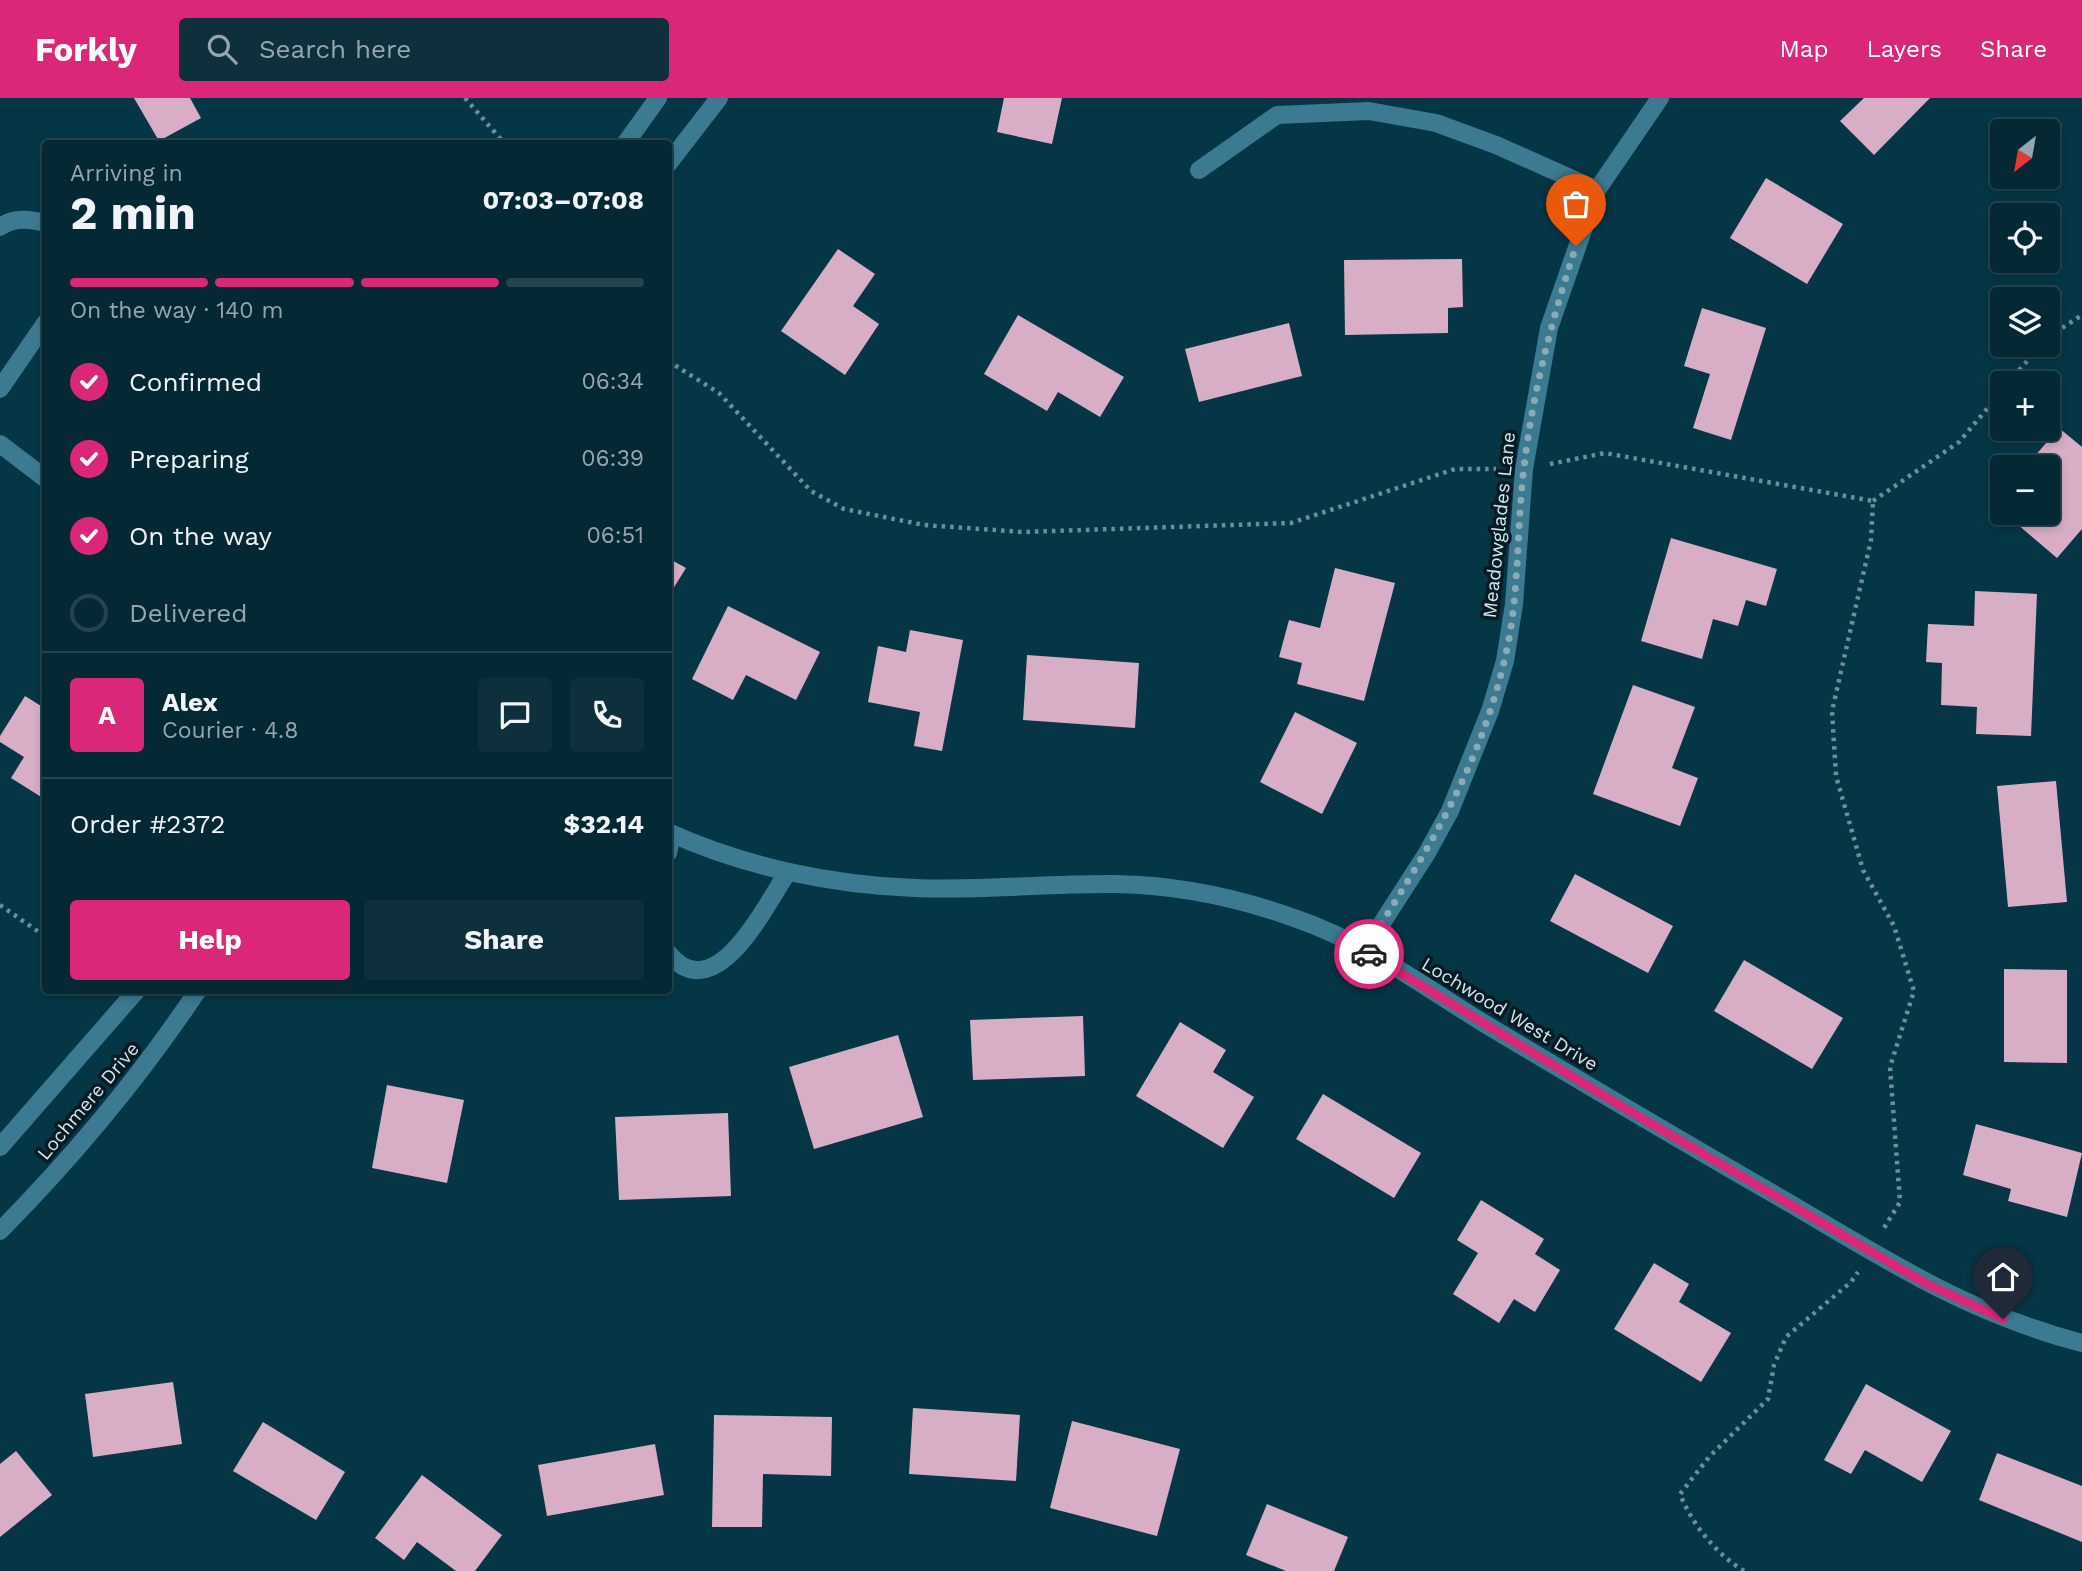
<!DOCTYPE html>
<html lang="en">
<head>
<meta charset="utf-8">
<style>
	:root { --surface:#042834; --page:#0d303c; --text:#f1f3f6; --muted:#97a6ac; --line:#25444f; --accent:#db2777 }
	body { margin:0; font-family:"Work Sans",sans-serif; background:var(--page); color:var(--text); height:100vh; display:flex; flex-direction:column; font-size:26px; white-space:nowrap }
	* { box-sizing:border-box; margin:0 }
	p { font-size:23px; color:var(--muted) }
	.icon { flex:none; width:38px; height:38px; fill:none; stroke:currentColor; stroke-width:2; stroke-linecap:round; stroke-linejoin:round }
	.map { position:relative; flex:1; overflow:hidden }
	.sheet { position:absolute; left:42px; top:42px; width:630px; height:854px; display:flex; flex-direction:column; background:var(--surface); border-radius:7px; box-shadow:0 4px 10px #0003,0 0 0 2px var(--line) }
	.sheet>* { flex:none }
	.needle { width:46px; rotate:211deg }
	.fabs { position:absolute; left:1990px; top:21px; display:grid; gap:14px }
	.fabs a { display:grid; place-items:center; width:70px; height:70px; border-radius:7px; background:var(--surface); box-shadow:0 4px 10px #0003,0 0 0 2px var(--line); font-size:35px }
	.pin { position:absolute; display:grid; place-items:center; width:60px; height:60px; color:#fff; margin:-72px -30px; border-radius:50% 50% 50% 0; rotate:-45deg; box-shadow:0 0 7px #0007 }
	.pin .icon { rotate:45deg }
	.courier { position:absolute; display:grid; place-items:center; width:70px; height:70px; margin:-35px; border:5px solid #db2777; border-radius:50%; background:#fff; color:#222; box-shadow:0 2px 9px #0007 }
	.summary em { font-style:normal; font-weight:700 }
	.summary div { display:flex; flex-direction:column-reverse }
	.summary { display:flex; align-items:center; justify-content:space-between; height:119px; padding:0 28px }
	h1 { font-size:46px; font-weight:700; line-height:52px }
	.bar { display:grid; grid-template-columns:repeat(4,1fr); gap:10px 7px; align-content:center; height:84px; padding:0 28px }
	.bar i { height:9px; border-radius:5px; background:var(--line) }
	.bar .current { background:var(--accent) }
	.bar p { grid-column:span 4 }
	.line { display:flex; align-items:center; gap:18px; padding:0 28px; border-top:2px solid var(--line) }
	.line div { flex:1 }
	.round { display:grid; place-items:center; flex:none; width:74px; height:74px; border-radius:7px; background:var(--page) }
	ol { padding:0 28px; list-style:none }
	li { display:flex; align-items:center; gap:21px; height:77px }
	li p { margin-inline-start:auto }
	li .icon { padding:7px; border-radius:50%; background:var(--accent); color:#fff; stroke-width:4 }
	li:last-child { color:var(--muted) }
	li i { width:38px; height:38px; border:4px solid var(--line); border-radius:50% }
	.action { display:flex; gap:14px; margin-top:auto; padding:14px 28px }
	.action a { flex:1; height:80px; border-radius:7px; background:var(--accent); color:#fff; font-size:28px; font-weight:700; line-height:80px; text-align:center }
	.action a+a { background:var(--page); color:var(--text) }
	header { display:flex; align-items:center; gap:42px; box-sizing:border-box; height:98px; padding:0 35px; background:var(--accent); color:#fff }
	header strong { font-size:33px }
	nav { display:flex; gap:38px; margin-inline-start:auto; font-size:24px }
	.search { width:490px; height:63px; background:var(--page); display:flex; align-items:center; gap:18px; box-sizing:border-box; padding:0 24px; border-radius:7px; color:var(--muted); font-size:26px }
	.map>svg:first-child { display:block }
	.building { fill:#d7aec5 }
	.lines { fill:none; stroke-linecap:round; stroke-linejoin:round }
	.path { stroke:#6a8e9a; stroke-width:4.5; stroke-dasharray:3.5 5; stroke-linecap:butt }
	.minor { stroke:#3c7a91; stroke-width:18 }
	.done { stroke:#8aaab5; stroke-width:7; stroke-dasharray:0 12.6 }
	.route { stroke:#db2777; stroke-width:9 }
	.labels { text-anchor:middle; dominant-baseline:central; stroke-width:7; stroke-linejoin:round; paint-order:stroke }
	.street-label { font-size:19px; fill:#d1e8f1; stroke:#091b22 }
</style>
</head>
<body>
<header>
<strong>Forkly</strong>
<div class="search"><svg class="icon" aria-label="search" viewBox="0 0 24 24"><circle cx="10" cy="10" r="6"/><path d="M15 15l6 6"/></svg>Search here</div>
<nav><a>Map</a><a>Layers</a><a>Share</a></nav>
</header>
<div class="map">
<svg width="2082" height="1473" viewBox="0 0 2082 1473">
	<rect width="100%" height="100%" fill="#053645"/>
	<g class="building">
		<polygon points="134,0 190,0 201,20 159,43"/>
		<polygon points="1004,0 1062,0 1052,46 997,34"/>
		<polygon points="1864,0 1930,0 1874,57 1840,23"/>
		<polygon points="1766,80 1843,126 1807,186 1730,140"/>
		<polygon points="838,151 875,176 853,208 879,226 845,277 781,233"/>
		<polygon points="1462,161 1463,209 1448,210 1448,235 1345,237 1344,162"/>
		<polygon points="1702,210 1766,230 1731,342 1693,330 1710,276 1684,268"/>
		<polygon points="1018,217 1124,279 1100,319 1058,294 1047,313 984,276"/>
		<polygon points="1289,225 1302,278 1199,304 1185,251"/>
		<polygon points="2059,330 2082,349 2082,431 2057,460 2010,420 2015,415 2048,415 2048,377 2051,373 2034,359"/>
		<polygon points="1671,440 1777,471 1766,508 1746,502 1738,528 1713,521 1702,561 1641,543"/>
		<polygon points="668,460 686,470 668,499"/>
		<polygon points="1335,470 1395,485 1364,603 1297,586 1302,565 1279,559 1289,522 1320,530"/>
		<polygon points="1975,493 2037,496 2031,638 1976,636 1977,609 1941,607 1942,565 1926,564 1928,526 1974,528"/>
		<polygon points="728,508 820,554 796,602 746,577 733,602 692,581"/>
		<polygon points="910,532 963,542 942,653 914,648 920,614 868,604 878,548 906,554"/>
		<polygon points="1027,557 1139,565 1135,630 1023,622"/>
		<polygon points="1633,587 1695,609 1672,670 1698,680 1680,728 1593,696"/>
		<polygon points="25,598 46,611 46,702 11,680 24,659 0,644 0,638"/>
		<polygon points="1295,614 1357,645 1322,716 1260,684"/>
		<polygon points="2056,683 2067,804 2008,809 1997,688"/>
		<polygon points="1575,776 1673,828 1648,875 1550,823"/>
		<polygon points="1744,862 1843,920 1812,971 1714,913"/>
		<polygon points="2004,871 2067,872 2067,965 2004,964"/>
		<polygon points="1083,918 1085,978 973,982 970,922"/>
		<polygon points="1180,924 1226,952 1213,974 1254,999 1223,1050 1136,998"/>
		<polygon points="898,937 923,1019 814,1051 789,969"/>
		<polygon points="387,987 464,1002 447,1085 372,1070"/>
		<polygon points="1323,996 1421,1055 1394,1100 1296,1041"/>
		<polygon points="728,1015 731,1098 619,1102 615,1019"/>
		<polygon points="1976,1026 2082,1055 2067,1119 2008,1103 2011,1091 1963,1077"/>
		<polygon points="1481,1102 1544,1141 1535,1156 1560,1172 1535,1214 1514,1201 1499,1225 1453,1196 1478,1155 1457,1142"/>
		<polygon points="1654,1165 1689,1186 1679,1204 1731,1235 1701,1284 1614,1231"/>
		<polygon points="173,1284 182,1346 93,1359 85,1296"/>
		<polygon points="1866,1286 1951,1333 1922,1384 1865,1352 1851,1376 1824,1362"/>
		<polygon points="913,1310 1020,1317 1016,1383 909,1376"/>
		<polygon points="714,1317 832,1319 831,1378 763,1376 762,1429 712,1429"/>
		<polygon points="1072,1323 1180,1351 1157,1438 1050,1410"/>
		<polygon points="263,1324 345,1374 316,1422 233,1373"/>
		<polygon points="655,1346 664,1397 547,1418 538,1367"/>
		<polygon points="16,1353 52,1397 0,1439 0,1366"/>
		<polygon points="1997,1355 2082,1388 2082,1444 1979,1402"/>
		<polygon points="422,1377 502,1437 475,1473 456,1473 417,1444 404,1462 375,1440"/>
		<polygon points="1267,1406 1348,1439 1334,1473 1286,1473 1246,1457"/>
	</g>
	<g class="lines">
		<g class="path">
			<polyline points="465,0 505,46"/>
			<polyline points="2048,239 2082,217"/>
			<polyline points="668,263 719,295 811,393 844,411 924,427 1023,434 1291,425 1455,371 1496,371"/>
			<polyline points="2008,285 2041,247"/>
			<polyline points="1550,366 1605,355 1873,403 1871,442 1832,613 1836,678 1863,772 1894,828 1914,893 1890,969 1900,1104 1884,1130"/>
			<polyline points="1873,403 1959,344 2002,293"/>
			<polyline points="0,807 46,839"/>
			<path d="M1744 1473C1716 1456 1692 1426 1680 1396L1709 1359 1768 1301 1774 1267 1786 1239 1851 1184 1858 1174"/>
		</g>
		<g class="minor">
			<polyline points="625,46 658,0"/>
			<polyline points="668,66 719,0"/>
			<polyline points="1199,72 1277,17 1369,13 1436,25 1496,47 1597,92"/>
			<path d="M0 129C14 119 30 121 46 125"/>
			<polyline points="0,291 46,224"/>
			<polyline points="0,346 46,381"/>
			<path d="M668 734C745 769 832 787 915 790 982 793 1049 785 1116 786 1178 787 1239 800 1297 821 1364 844 1425 889 1485 926 1587 987 1688 1047 1791 1106 1889 1164 1970 1216 2082 1245"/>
			<polyline points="668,755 672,736"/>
			<polyline points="1364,853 1427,755 1450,713 1490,613 1505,563 1514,506 1524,371 1549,230 1597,92 1660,0"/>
			<path d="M668 855C716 914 766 805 788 774"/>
			<polyline points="0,1049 137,892"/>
			<path d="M0 1133C73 1059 140 979 198 892"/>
		</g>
	</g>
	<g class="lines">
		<path class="done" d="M1369 856 1364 853C1424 758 1478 675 1504 564 1520 500 1516 434 1524 369 1533 293 1552 221 1576 148"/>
		<polyline class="route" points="1369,856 1626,1011 1925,1185 2003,1221"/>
	</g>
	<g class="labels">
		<g class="street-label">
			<text transform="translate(1499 427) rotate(-84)">Meadowglades Lane</text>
			<text transform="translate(1510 916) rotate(31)">Lochwood West Drive</text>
			<text transform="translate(88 1003) rotate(-50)">Lochmere Drive</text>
		</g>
	</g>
</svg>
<div class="fabs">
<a><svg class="needle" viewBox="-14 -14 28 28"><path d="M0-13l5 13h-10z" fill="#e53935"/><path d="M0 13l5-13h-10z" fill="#97a6ac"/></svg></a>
<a><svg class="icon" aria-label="locate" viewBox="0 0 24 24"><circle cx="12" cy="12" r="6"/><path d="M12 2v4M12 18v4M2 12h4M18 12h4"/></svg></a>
<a><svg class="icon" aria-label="layers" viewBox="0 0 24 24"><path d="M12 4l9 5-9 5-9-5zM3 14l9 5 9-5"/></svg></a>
<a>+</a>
<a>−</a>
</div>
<div class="pin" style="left:1576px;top:148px;background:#ea580c"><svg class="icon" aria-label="bag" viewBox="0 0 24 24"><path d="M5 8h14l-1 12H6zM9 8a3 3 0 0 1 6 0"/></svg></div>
<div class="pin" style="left:2003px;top:1221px;background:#1f2937"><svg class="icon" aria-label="home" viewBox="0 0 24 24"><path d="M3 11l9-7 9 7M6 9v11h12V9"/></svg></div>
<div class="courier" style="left:1369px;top:856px"><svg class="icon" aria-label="car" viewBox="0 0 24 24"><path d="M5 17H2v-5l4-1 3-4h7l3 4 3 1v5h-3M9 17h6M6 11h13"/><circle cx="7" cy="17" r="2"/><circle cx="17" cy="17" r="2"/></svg></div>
<section class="sheet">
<div class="summary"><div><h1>2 min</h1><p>Arriving in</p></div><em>07:03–07:08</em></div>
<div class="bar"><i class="current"></i><i class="current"></i><i class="current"></i><i></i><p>On the way · 140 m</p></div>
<ol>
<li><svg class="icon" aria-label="check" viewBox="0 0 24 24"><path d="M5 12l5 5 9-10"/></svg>Confirmed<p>06:34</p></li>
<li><svg class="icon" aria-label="check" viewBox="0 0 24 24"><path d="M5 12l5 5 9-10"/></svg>Preparing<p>06:39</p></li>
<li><svg class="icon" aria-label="check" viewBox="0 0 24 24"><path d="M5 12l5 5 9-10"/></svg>On the way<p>06:51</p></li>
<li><i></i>Delivered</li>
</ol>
<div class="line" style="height:126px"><b class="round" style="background:var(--accent);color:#fff">A</b><div><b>Alex</b><p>Courier · 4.8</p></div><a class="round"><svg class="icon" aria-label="chat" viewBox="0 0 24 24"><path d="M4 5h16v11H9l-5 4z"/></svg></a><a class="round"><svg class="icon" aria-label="phone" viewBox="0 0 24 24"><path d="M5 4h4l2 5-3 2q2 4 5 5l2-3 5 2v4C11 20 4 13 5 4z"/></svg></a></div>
<div class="line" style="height:91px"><div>Order #2372</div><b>$32.14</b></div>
<div class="action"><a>Help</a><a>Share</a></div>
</section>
</div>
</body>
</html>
